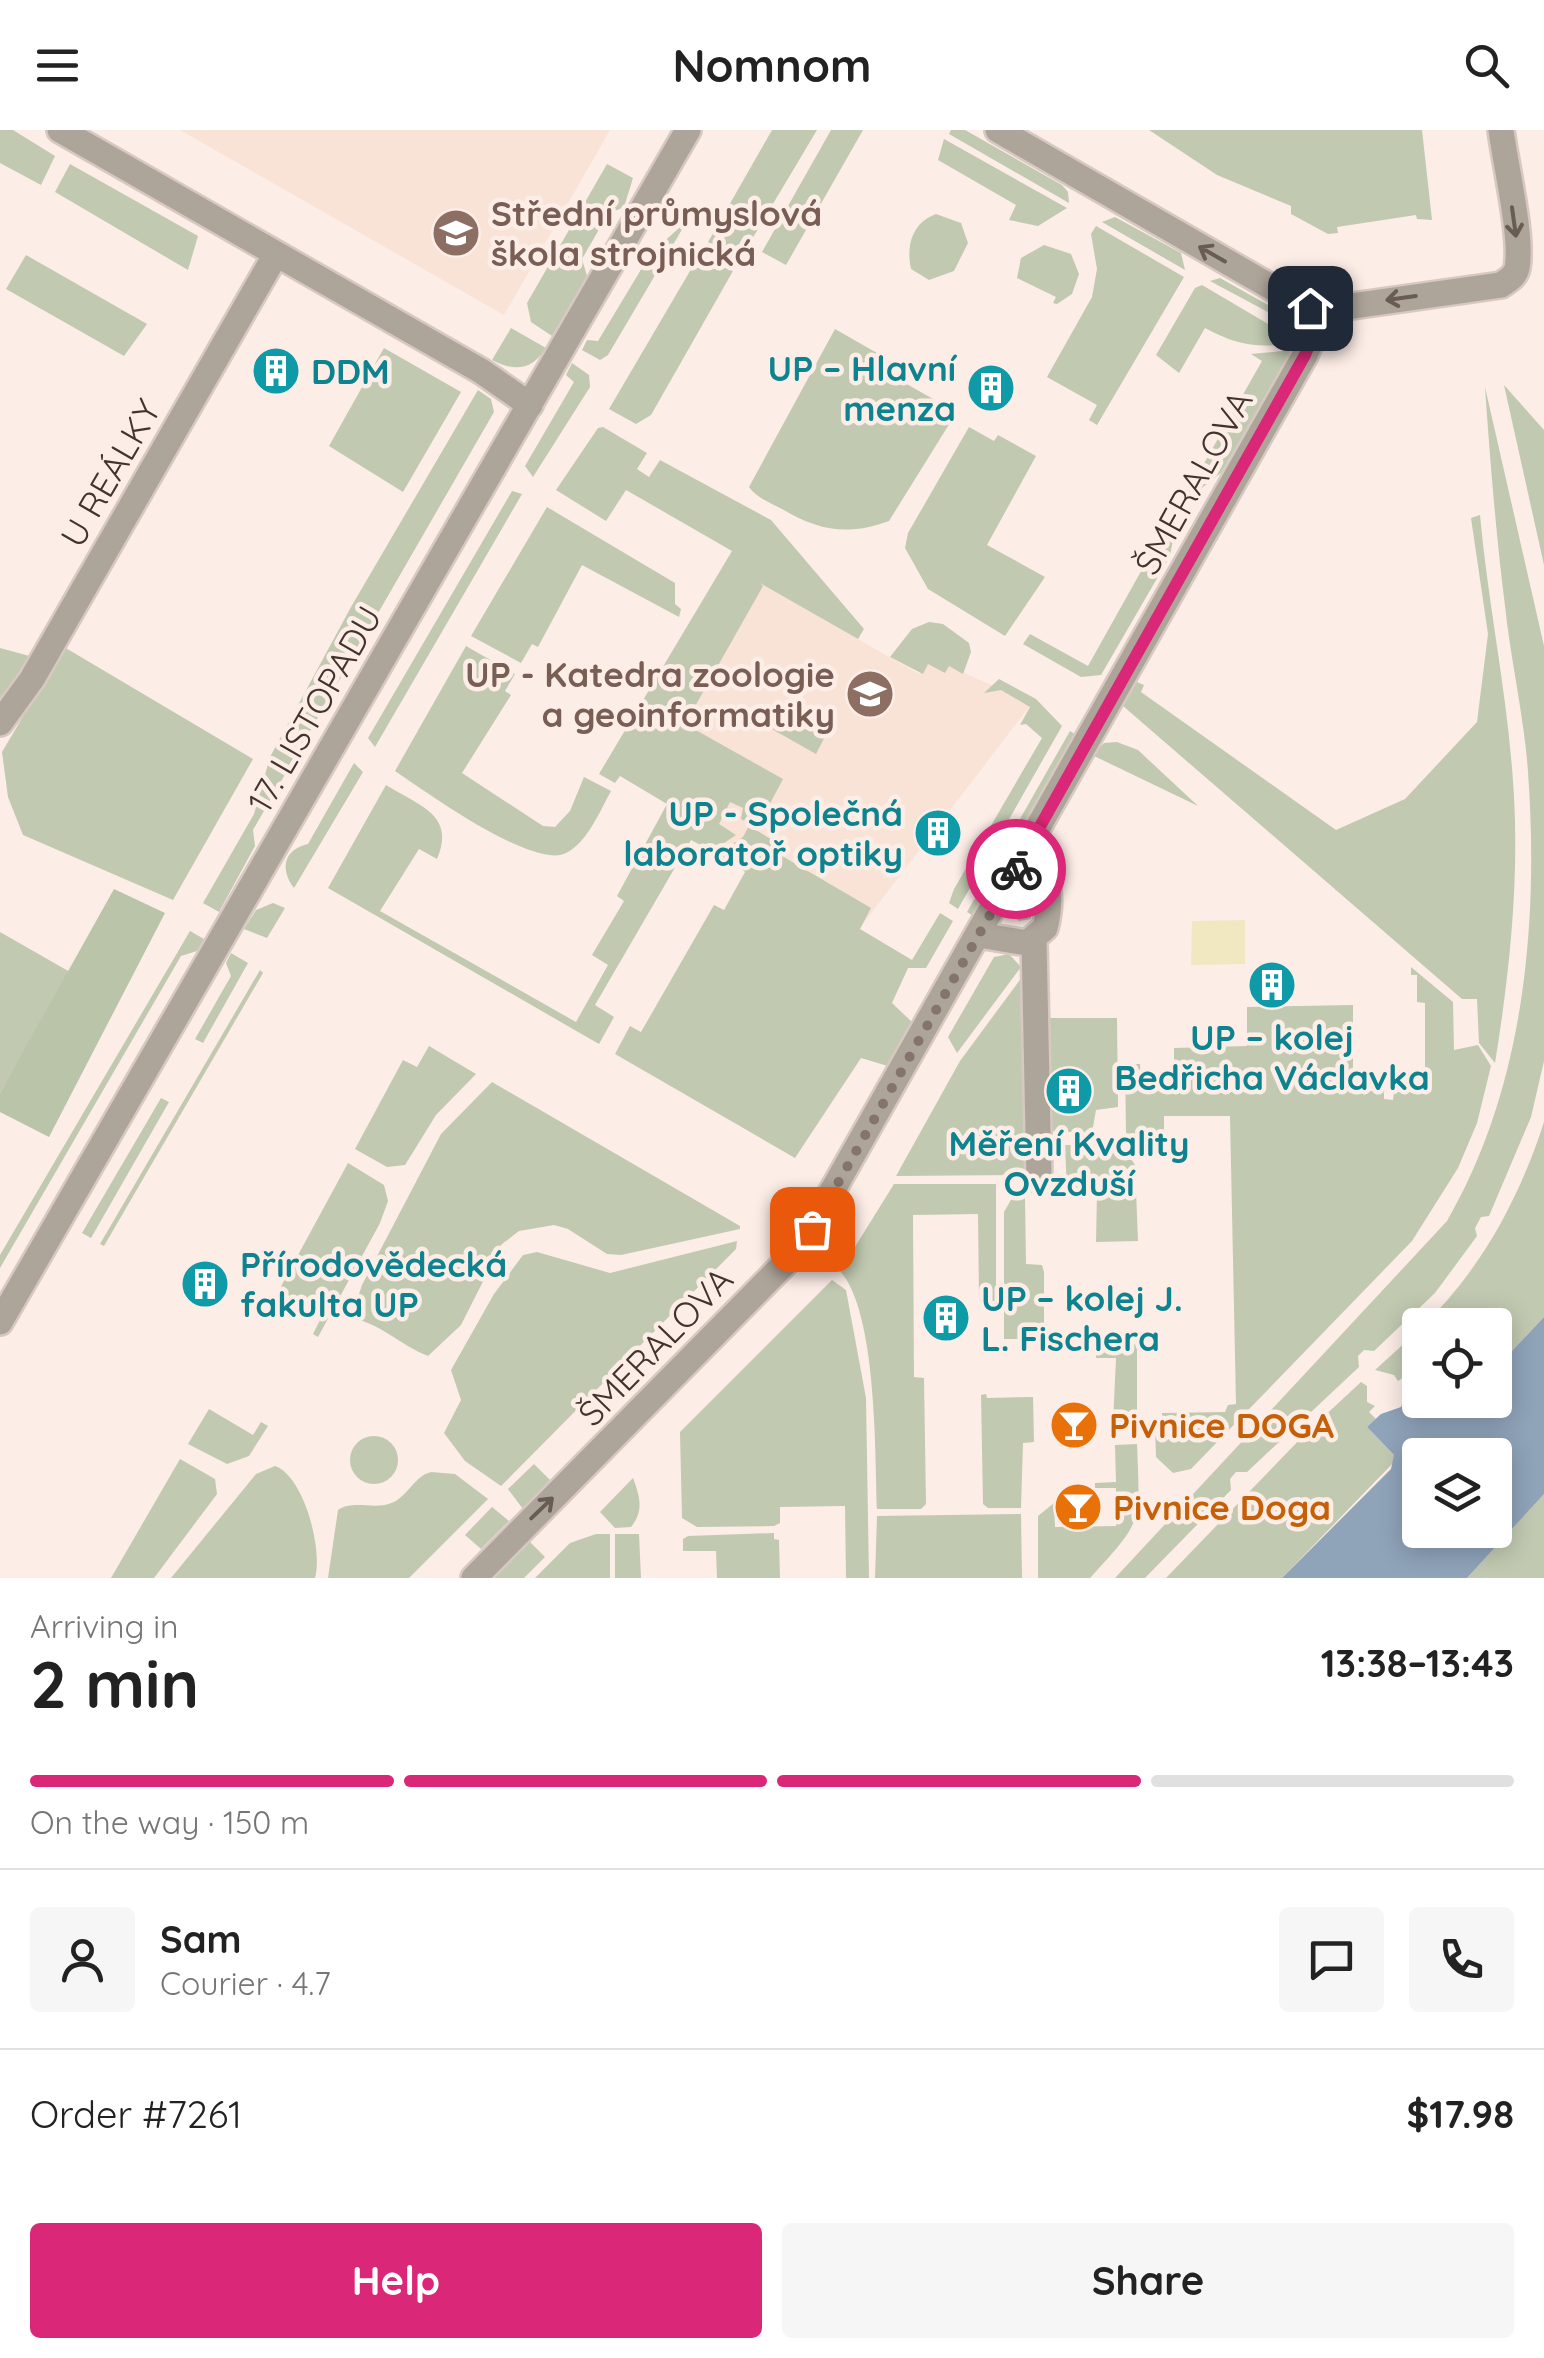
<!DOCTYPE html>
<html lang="en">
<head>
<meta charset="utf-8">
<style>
	:root { --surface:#fff; --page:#f6f6f6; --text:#222; --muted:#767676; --line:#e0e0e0; --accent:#db2777 }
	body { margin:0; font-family:Quicksand,sans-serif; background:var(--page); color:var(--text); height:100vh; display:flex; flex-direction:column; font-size:38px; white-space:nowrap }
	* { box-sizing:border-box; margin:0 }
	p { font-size:32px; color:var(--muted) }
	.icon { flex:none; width:55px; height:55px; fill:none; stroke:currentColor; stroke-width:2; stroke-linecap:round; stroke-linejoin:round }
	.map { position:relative; height:1448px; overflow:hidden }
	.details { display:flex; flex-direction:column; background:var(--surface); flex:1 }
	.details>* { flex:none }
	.fabs { position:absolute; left:1402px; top:1178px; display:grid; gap:20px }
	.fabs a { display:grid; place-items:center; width:110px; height:110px; border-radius:10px; background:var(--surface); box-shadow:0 5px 25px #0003; font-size:50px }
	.pin { position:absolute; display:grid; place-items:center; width:85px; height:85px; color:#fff; margin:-42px; border-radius:20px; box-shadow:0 5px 15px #0006 }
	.courier { position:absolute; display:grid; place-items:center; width:100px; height:100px; margin:-50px; border:8px solid #db2777; border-radius:50%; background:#fff; color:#222; box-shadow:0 2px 12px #0007 }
	.head em { font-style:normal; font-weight:700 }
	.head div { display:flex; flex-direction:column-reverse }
	.head { display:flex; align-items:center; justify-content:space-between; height:170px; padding:0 30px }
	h1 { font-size:65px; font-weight:700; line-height:75px }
	.bar { display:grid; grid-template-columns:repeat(4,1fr); gap:15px 10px; align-content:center; height:120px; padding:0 30px }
	.bar i { height:12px; border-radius:8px; background:var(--line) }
	.bar .selected { background:var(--accent) }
	.bar p { grid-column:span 4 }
	.line { display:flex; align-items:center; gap:25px; padding:0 30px; border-top:2px solid var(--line) }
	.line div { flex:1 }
	.round { display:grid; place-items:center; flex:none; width:105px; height:105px; border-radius:10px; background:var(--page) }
	.primary-button { display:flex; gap:20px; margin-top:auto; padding:20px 30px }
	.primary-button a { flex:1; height:115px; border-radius:10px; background:var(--accent); color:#fff; font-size:40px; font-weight:700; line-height:115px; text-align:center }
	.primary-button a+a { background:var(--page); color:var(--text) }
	header { display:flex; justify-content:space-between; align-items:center; height:130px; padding:0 30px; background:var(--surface); font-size:45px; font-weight:700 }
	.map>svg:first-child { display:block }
	.education { fill:#f9e2d6 }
	.green { fill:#c1c9b1 }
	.forest { fill:#bac4a8 }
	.sand { fill:#f1e8c2 }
	.water { fill:#8fa3b9; fill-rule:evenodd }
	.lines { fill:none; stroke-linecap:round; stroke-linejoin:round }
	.minor-casing { stroke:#d8c8c2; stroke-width:30 }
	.tertiary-casing { stroke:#d8c8c2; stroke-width:30 }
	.minor { stroke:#aea59a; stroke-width:25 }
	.tertiary { stroke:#aea59a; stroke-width:25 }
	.oneway { stroke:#685c53 }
	.done { stroke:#83756e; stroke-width:10; stroke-dasharray:0 18 }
	.route { stroke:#db2777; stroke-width:12 }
	.labels { text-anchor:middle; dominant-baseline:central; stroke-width:9; stroke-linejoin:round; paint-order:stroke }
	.education-label { font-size:35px; font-weight:bold; fill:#785e54; stroke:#fdede7; text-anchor:start }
	.culture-label { font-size:35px; font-weight:bold; fill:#0d838f; stroke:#fdede7; text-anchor:start }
	.street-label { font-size:35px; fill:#42342d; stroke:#fdede7 }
	.food-label { font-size:35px; font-weight:bold; fill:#c56008; stroke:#fdede7; text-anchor:start }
</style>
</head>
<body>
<header><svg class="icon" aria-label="menu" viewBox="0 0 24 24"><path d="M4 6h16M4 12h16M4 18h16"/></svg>Nomnom<svg class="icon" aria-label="search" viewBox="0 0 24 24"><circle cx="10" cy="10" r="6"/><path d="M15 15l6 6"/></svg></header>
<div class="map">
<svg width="1544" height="1448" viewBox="0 0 1544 1448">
	<rect width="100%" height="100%" fill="#fdede7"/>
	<g class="education">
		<polygon points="180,0 610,0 504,185"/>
		<polygon points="725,433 919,544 928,533 948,536 1032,573 859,799 669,690 685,660 616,621"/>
	</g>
	<g class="green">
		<polygon points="0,0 13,0 55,26 41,55 0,33"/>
		<polygon points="772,0 817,0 739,131 708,112"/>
		<polygon points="831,0 863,0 786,135 762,122"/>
		<polygon points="951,0 965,0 1062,55 1068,62 1069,73 949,4"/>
		<polygon points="1149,0 1422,0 1432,90 1417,89 1416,85 1337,97 1338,103 1328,104 1291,84 1291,76 1217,45"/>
		<polygon points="944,9 1067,78 1038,96 1009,90 1016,75 938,30"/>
		<polygon points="70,34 198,106 188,140 55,62"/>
		<polygon points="607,34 633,48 624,77 608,84 582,129 587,146 552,206 531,192 527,173"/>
		<path d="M936 84 961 93 968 113 954 141 929 150 911 139C906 115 912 93 936 84Z"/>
		<polygon points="1115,87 1181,123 1185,140 1102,92"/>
		<polygon points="687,91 608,225 600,230 582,220 587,210 598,211 651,123"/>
		<polygon points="1096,96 1184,147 1097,295 1089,290 1097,275 1047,247 1092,167 1097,139 1091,104"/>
		<polygon points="1044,115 1071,124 1079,144 1072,164 1057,174 1053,173 1056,167 1017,148 1021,128"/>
		<polygon points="700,124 733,141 651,285 636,294 609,279"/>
		<polygon points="26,125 147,194 124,226 6,159"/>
		<polygon points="1220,148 1293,189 1296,197 1210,151"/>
		<path d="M1202 155 1290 207 1291 214C1254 218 1237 215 1205 198L1179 243 1156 225 1195 158Z"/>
		<path d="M511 198 546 218C532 240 515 242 492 230Z"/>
		<path d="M835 199 877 223 871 234 935 270 932 276 953 288 889 391C848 406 819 401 782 379 770 373 756 367 749 357Z"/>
		<polygon points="384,218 461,262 403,362 329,316"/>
		<polygon points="1292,220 1221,343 1181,374 1262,231 1251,224"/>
		<polygon points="572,233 589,245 590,257 533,347 525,336 574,252 566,245"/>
		<polygon points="1504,255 1544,300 1544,435"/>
		<path d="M1485 257 1544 516V931L1531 987 1489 1086 1481 1087 1475 1098 1477 1106 1435 1163 1374 1221 1364 1220 1358 1226 1359 1237 1247 1342H1236L1230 1349 1231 1360 1145 1448H1115L1447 1091C1524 958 1539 794 1528 642 1524 586 1511 532 1505 476 1496 404 1490 330 1485 257Z"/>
		<polygon points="478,260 491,269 494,282 253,700 255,716 219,782 203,773 254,684 270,627 351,477"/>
		<path d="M603 297 647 323 637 339 649 347 660 330 771 390 864 499 858 509 760 453 763 456 685 594 783 649 756 700 774 711 770 719 871 778 860 799 912 830 940 783 953 791 926 838H908L892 873 912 892 891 937 861 928 795 1028 615 924 630 896 641 902 714 775 724 780 745 742 718 724 743 707 750 694 741 689 743 678 730 672 719 694 736 705 712 721 691 710 595 875 614 887 599 914 328 758 386 655C419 676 456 684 437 729L419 719 380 781 576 892 608 835 592 825 624 771 617 766 667 674 620 646 615 653 599 644 732 421 626 360 606 391 556 360 598 298Z"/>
		<polygon points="969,297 994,311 998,305 1036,326 987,415 1045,447 1005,506 928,459 905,418 908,403"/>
		<polygon points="512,361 522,364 375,617 368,608"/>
		<polygon points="547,377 675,453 675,474 681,479 679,487 582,435 538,517 532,514 521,533 471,506"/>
		<path d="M1480 385C1488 474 1507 562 1513 651 1520 745 1510 840 1495 933L1479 913 1477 869H1462L1123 576 1137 552 1144 555 1141 562 1336 700 1405 669 1477 592 1488 504 1471 388Z"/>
		<polygon points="1168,393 1175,399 1170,426 1101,545 1081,547 1023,514 1030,504 1088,536"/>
		<polygon points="929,492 943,494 969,513 971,522 963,544 949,536 945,543 928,534 923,544 890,527 912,499"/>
		<path d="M466 516 515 544 505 561 511 565 462 643 543 696 555 697 570 681 584 647 611 661C600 681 587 713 566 723 533 740 425 661 395 641Z"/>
		<polygon points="64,517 253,629 173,770 23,705 8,667 2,622"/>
		<polygon points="0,518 33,527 0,581"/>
		<polygon points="999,549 1036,569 1062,596 958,779 949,773 954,759 1042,608 1026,594 1020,595 1030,577 1001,560 984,563"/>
		<polygon points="799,589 831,595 816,624 770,598 774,592"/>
		<polygon points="1070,601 1078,606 975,787 967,782"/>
		<polygon points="1117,612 1138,620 1198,676 1092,625 1104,613"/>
		<path d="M354 633 363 642 294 758C280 739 283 720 308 714Z"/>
		<polygon points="1027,743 1031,747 1031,789 1019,791 1010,784 1010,770"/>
		<polygon points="273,773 285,778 267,808 244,799 256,780"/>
		<polygon points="190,801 204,809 197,821 181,826 0,1138 0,1125"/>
		<polygon points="0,802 70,842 0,963"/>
		<polygon points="231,823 248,833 203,913 195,909 231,846 226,833"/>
		<polygon points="1009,824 1021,837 957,923 948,907 994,827"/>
		<polygon points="1411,837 1453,872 1454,920 1478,915 1491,936 1477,993 1458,1038 1412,1111 1191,1339 1173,1343 1156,1327 1155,1295 1162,1294 1162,1283 1225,1282 1228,1275 1236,1274 1230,986 1164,986 1164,1004 1126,1004 1125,934 1140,934 1141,954 1174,954 1174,918 1247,916 1247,877 1353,875 1353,961 1384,961 1384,969 1393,970 1394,961 1425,961 1425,873 1417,872 1417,845 1411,845"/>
		<polygon points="260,840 263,843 104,1116 100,1114"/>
		<polygon points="1022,847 1026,1045 896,1046 960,931"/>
		<polygon points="1045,888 1117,888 1118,977 1096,980 1092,1003 1047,1001"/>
		<polygon points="429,916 476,944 436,985 405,1035 387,1037 355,1019 403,930 417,937"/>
		<path d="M492 952 740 1096V1099L621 1125 607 1124 568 1099 554 1095 519 1101 502 1114 461 1195 428 1226C400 1215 380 1193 351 1188L362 1155 441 1004Z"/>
		<polygon points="161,968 169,972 91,1108 82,1103"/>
		<path d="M1544 992V1187L1495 1239V1195H1424C1482 1138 1519 1069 1544 992Z"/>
		<polygon points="1122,1014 1135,1035 1138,1111 1096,1112 1097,1063 1067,1062 1065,1015"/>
		<polygon points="348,1033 384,1055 388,1071 380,1093 318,1207 313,1204 321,1188 278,1162"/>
		<path d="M894 1054H996V1171H979L978 1084 913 1085 914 1247 924 1248 926 1374 921 1379H877C875 1322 877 1182 840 1141Z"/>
		<polygon points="1025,1067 1026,1134 1042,1135 1044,1142 1044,1209 1004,1209 1004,1082 1012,1068"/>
		<polygon points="737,1111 736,1119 501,1356 465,1331 444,1303 461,1270 451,1240 494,1164 523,1125 537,1122 610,1143"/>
		<polygon points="832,1150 846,1160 866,1268 869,1448 846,1448 845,1376 780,1377 780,1393 774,1396 697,1397 682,1388 680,1302"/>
		<polygon points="1420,1199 1420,1266 1404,1247 1398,1251 1394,1245 1375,1240"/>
		<polygon points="1096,1214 1137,1214 1137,1294 1113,1293 1116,1228 1096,1228"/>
		<polygon points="1361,1252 1367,1256 1367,1272 1375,1276 1369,1282 1376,1289 1367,1297 1394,1325 1394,1332 1282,1448 1166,1448 1304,1305"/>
		<polygon points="986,1264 987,1268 1033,1267 1034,1312 1023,1313 1021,1378 988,1378 983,1374 981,1265"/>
		<polygon points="209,1279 253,1305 261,1292 268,1296 249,1326 227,1334 188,1314"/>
		<circle cx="374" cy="1330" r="24"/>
		<path d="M1137 1314C1140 1394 1144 1389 1090 1448H1038V1386L1054 1373 1055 1397 1116 1396V1358H1095V1353L1116 1352 1115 1315Z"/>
		<polygon points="180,1329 215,1349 217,1364 154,1448 111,1448"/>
		<polygon points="534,1334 550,1350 523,1379 508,1359"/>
		<path d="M275 1336C304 1346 323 1420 315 1448H171L256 1344Z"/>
		<path d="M431 1342 455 1344 488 1369 409 1448H328L338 1380C354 1369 375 1381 394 1372 409 1364 415 1346 431 1342Z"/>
		<path d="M633 1348C640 1367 644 1381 631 1397L615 1398 600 1382Z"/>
		<polygon points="1544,1364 1544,1448 1467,1448 1541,1367"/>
		<polygon points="492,1377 509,1391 481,1419 465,1405"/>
		<polygon points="1021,1384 1022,1448 875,1448 877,1386"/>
		<polygon points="774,1403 774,1409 779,1410 780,1448 717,1448 716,1421 683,1421 683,1409 688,1406"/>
		<polygon points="596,1404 610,1404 610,1448 535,1448 570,1413"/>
		<polygon points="615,1404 639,1404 641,1448 615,1448"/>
		<polygon points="529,1411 545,1427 524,1448 491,1448"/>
	</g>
	<polygon class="forest" points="114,759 165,783 49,1007 0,982 0,963"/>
	<polygon class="sand" points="1245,790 1245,834 1191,835 1192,791"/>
	<path class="water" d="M1544 1187V1364L1467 1448H1282L1391 1339 1394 1325 1367 1297 1381 1284 1401 1277 1409 1256 1439 1282 1454 1279 1463 1270H1495V1239ZM1420 1325H1495V1400H1420Z"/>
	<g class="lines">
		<g class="minor-casing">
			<g id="minor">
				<polyline points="60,0 481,241 530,275"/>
				<path d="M998 0 1297 172 1324 180 1501 155C1508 150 1515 147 1517 138 1523 108 1505 33 1501 0"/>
				<polyline points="0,593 32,549 276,124"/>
				<path d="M979 805 1027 813 1045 798C1052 771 1051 738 1023 725"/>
				<polyline points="1034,811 1039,1050"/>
				<polyline points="474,1448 800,1118 1305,225 1324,180"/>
			</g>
		</g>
		<g class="tertiary-casing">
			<polyline id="tertiary" points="0,1192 688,0"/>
		</g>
		<use href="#minor" class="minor"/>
		<use href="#tertiary" class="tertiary"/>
	</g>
	<defs><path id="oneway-shaft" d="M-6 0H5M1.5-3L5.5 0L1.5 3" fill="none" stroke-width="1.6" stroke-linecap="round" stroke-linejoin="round" transform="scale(2.5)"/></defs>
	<g class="oneway">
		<use href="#oneway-shaft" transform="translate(1514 92) rotate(82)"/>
		<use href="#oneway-shaft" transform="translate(1212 124) rotate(-150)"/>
		<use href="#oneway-shaft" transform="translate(1401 168) rotate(172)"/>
		<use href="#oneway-shaft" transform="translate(542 1378) rotate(-44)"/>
	</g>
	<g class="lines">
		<polyline class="done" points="812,1099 1016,739"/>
		<polyline class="route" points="1016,739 1305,225 1324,180 1310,178"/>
	</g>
	<defs>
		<g id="university-disc" transform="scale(2.5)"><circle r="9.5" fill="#8d6e63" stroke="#fdede7"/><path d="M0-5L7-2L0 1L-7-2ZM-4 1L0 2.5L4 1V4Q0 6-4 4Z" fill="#fff"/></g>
		<g id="building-disc" transform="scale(2.5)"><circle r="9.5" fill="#0f9aa8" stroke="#fdede7"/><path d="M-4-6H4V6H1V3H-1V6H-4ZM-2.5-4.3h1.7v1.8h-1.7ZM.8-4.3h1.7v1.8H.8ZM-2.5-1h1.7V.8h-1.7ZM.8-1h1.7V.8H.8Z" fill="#fff"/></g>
		<g id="bar-disc" transform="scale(2.5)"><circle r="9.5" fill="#e8710a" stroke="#fdede7"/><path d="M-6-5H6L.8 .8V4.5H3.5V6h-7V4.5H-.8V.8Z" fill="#fff"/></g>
	</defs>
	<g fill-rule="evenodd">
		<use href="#university-disc" x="456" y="103"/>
		<use href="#building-disc" x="276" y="241"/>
		<use href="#building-disc" x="991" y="258"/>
		<use href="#university-disc" x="870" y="564"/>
		<use href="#building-disc" x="938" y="703"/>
		<use href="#building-disc" x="1272" y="855"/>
		<use href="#building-disc" x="1069" y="961"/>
		<use href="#building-disc" x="205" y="1154"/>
		<use href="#building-disc" x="946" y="1188"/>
		<use href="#bar-disc" x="1074" y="1295"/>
		<use href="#bar-disc" x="1078" y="1377"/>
	</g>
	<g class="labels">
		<g class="education-label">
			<text x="491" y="83">Střední průmyslová<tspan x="491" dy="40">škola strojnická</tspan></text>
			<text x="835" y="544" text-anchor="end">UP - Katedra zoologie<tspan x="835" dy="40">a geoinformatiky</tspan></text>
		</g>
		<g class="culture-label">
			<text x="956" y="238" text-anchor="end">UP – Hlavní<tspan x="956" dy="40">menza</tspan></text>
			<text x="311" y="241">DDM</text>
			<text x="903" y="683" text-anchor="end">UP - Společná<tspan x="903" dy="40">laboratoř optiky</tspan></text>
			<text x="1272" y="907" text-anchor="middle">UP – kolej<tspan x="1272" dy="40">Bedřicha Václavka</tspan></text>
			<text x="1069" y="1013" text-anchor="middle">Měření Kvality<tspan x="1069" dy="40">Ovzduší</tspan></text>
			<text x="240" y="1134">Přírodovědecká<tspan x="240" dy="40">fakulta UP</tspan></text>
			<text x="981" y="1168">UP – kolej J.<tspan x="981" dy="40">L. Fischera</tspan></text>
		</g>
		<g class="street-label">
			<text transform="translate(110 343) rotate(-60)">U REÁLKY</text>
			<text transform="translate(1193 352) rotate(-61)">ŠMERALOVA</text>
			<text transform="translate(314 579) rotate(-60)">17. LISTOPADU</text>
			<text transform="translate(655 1216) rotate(-46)">ŠMERALOVA</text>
		</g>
		<g class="food-label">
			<text x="1109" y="1295">Pivnice DOGA</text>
			<text x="1113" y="1377">Pivnice Doga</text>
		</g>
	</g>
</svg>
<div class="fabs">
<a><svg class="icon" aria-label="locate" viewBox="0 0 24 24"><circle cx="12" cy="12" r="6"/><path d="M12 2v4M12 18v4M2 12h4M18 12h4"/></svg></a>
<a><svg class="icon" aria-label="layers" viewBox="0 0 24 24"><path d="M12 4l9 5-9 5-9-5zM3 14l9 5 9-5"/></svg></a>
</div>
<div class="pin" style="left:812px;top:1099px;background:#ea580c"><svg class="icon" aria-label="bag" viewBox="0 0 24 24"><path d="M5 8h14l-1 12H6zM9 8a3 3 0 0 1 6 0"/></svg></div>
<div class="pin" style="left:1310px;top:178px;background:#1f2937"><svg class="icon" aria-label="home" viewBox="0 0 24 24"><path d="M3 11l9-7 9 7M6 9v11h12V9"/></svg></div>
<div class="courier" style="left:1016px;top:739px"><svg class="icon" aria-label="bike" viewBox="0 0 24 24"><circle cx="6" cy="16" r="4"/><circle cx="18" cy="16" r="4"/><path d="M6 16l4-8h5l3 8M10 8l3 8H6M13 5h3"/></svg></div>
</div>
<section class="details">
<div class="head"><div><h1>2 min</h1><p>Arriving in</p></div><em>13:38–13:43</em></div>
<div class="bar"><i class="selected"></i><i class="selected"></i><i class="selected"></i><i></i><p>On the way · 150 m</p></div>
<div class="line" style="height:180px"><a class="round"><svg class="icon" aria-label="person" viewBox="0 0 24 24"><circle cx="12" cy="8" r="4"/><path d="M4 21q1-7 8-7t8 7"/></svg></a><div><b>Sam</b><p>Courier · 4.7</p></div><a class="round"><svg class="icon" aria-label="chat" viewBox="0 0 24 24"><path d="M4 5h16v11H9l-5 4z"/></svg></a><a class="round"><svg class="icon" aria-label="phone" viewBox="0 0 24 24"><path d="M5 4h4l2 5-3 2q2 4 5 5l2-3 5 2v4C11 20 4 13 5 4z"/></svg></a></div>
<div class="line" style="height:130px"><div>Order #7261</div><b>$17.98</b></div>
<div class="primary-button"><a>Help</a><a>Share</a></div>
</section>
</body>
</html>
